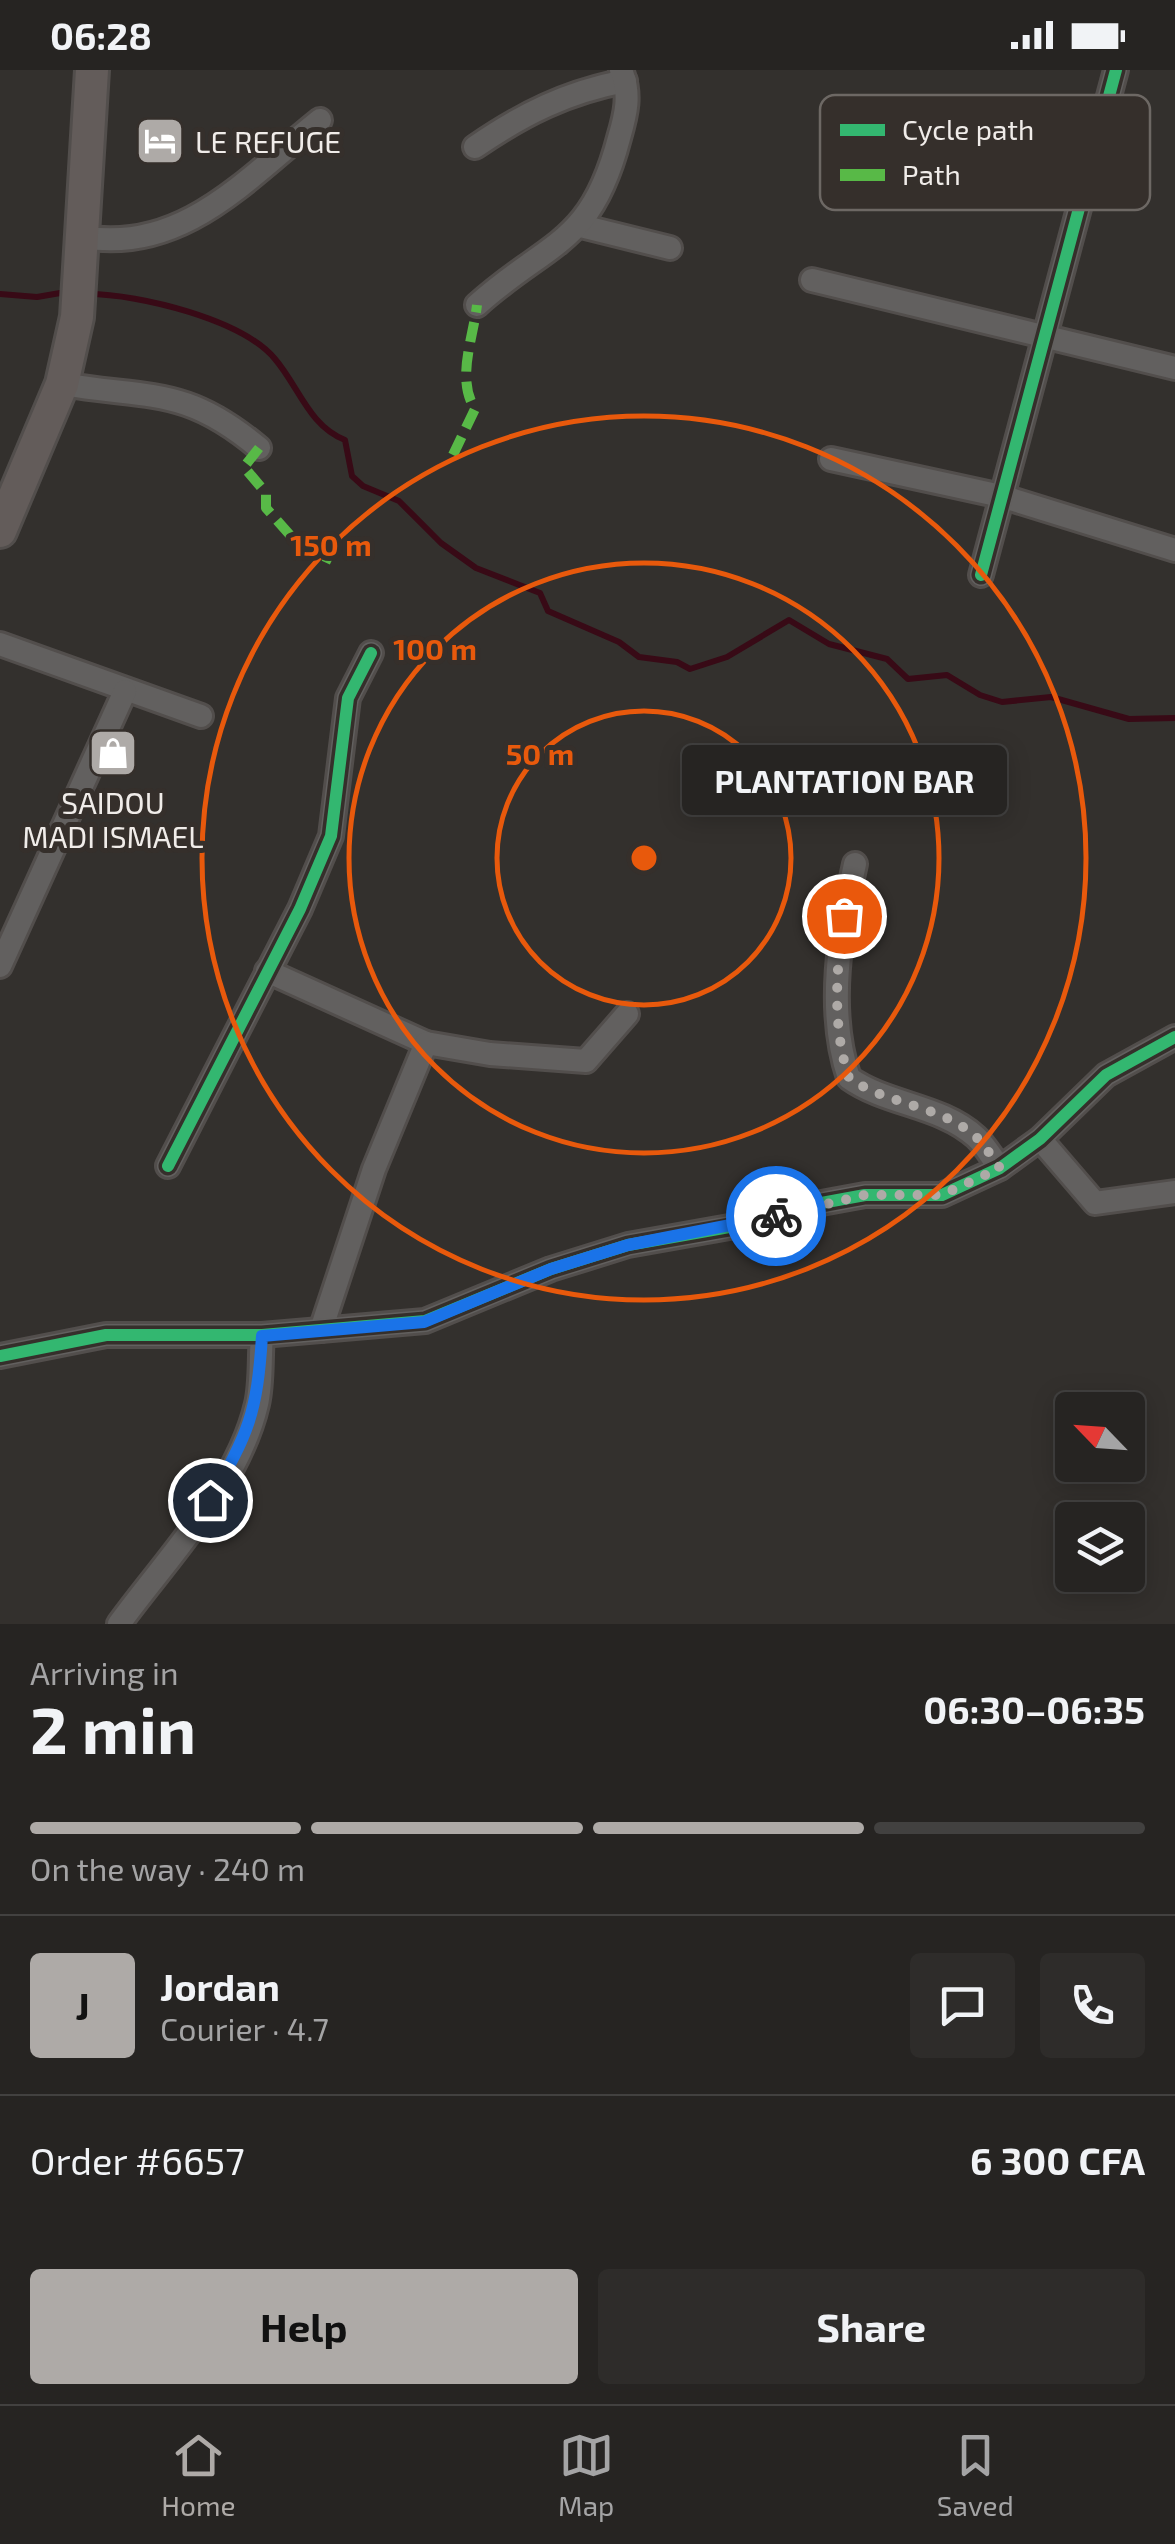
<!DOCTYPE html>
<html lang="en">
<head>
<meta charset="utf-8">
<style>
	:root { --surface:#262422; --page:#2e2c2a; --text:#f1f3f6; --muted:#a4a4a5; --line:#424140; --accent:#aeaaa7 }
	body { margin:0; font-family:"Exo 2",sans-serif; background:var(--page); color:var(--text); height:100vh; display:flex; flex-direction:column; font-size:38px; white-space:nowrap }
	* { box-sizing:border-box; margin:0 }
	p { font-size:32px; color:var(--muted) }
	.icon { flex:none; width:55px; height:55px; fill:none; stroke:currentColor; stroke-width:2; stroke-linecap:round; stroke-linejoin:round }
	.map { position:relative; height:1554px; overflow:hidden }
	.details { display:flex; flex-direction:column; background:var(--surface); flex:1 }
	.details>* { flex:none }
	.needle { width:65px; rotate:295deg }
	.fabs { position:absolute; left:1055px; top:1322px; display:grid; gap:20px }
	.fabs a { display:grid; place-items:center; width:90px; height:90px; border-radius:10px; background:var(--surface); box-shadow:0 5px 25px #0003,0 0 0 2px var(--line); font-size:50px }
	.pin { position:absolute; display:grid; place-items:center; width:85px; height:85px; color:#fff; margin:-42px; border:5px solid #fff; border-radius:50%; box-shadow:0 2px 10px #0007 }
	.courier { position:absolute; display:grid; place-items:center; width:100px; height:100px; margin:-50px; border:8px solid #1a73e8; border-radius:50%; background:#fff; color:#222; box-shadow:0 2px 12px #0007 }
	.bubble { position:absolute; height:70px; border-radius:10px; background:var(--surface); box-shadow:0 5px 25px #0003,0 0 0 2px var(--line); font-size:32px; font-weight:700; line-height:70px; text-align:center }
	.headline em { font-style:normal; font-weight:700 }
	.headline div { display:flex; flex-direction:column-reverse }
	.headline { display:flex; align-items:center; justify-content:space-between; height:170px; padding:0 30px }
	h1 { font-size:65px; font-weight:700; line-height:75px }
	.bar { display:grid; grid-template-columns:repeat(4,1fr); gap:15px 10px; align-content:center; height:120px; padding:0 30px }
	.bar i { height:12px; border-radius:8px; background:var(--line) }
	.bar .selected { background:var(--accent) }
	.bar p { grid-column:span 4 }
	.line { display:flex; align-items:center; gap:25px; padding:0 30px; border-top:2px solid var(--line) }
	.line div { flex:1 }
	.round { display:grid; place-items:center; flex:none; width:105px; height:105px; border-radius:10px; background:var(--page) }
	.action { display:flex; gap:20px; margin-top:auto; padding:20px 30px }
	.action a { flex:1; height:115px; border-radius:10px; background:var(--accent); color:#111; font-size:40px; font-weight:700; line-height:115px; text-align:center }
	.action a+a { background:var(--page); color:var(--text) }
	.status { display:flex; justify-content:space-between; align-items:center; height:70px; padding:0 50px; background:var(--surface); direction:ltr }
	.status svg { height:28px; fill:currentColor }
	.dock { display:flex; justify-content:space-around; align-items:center; height:140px; border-top:2px solid var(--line); background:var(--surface); font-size:28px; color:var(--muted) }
	.dock a { display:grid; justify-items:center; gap:5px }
	.dock .selected { color:var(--accent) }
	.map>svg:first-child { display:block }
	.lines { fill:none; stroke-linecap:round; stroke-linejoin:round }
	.stream { stroke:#380a16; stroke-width:6 }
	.street-casing { stroke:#524e4c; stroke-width:28 }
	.secondary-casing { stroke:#524e4c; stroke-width:38 }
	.street { stroke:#62605f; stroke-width:22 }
	.secondary { stroke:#635c5a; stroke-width:32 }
	.quiet { stroke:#58b947; stroke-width:10; stroke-dasharray:20 10; stroke-linecap:butt }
	.cycleway-casing { stroke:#352f2b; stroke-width:19 }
	.cycleway { stroke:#33b770; stroke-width:12 }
	.done { stroke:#aeaaa7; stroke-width:10; stroke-dasharray:0 18 }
	.route { stroke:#1a73e8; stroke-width:12 }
	.ring { fill:none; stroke:#e8590c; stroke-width:5 }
	.labels { text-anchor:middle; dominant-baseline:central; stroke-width:10; stroke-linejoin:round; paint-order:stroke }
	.poi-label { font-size:30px; fill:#f0ece9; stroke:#352f2b; text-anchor:start }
	.key { fill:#352f2b; stroke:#6d6864; stroke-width:2.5 }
	.key-label { font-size:28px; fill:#f0ece9 }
	.centre { fill:#e8590c; stroke:#352f2b; stroke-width:5 }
	.ring-label { font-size:30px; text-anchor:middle; font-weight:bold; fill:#e8590c; stroke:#352f2b; stroke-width:10; stroke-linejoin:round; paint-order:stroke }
</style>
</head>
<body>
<div class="status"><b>06:28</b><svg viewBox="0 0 49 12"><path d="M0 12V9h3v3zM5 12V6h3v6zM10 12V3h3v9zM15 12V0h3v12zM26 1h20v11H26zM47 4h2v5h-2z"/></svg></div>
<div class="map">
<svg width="1175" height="1554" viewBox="0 0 1175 1554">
	<rect width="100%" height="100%" fill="#33302d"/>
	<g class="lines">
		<g class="stream">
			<polyline points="0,224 37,227 66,222"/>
			<path d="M88 224C140 224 243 250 275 289 299 317 309 356 345 370L352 406 363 416 399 431 441 473 476 498 540 523 548 541 619 572 639 587 677 592 690 599 727 587 789 550 829 574 887 589 908 609 947 605 980 625 1002 632 1051 627 1129 649 1175 648"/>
		</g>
		<g class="street-casing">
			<g id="street">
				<path d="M475 77C523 44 567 22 625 11"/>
				<polyline points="581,156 670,178"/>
				<path d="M83 167C183 184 247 108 320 50"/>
				<polyline points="812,210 1175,298"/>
				<path d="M477 235C548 171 591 176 619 68 626 44 631 24 621 0"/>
				<path d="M62 314C150 329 185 316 259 378"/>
				<polyline points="831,389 1001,426 1175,480"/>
				<polyline points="981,505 1116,0"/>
				<polyline points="0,574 201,646"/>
				<path d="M855 794C840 862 826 940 849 1008 887 1035 941 1035 976 1067 985 1075 992 1088 1000 1098"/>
				<polyline points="0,896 125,621"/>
				<polyline points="267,901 426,973 374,1099 321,1260"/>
				<polyline points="426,973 490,984 586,991 627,944"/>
				<polyline points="1040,1069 1095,1133 1175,1122"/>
				<polyline points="168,1096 300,839 331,766 348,628 371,583"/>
				<polyline points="0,1286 106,1265 262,1265 425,1251 551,1199 628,1175 763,1151 816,1134 865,1125 942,1125 1000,1098 1040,1069 1106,1005 1175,967"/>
				<path d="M119 1554C167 1488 238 1416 257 1334 262 1313 260 1287 262 1265"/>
			</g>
		</g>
		<g class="secondary-casing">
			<polyline id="secondary" points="0,461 62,314 77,247 92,0"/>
		</g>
		<use href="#street" class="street"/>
		<use href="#secondary" class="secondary"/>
		<g class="quiet">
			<polyline points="259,378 244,397 266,423 266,438 298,474 332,490"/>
			<path d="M453 385 475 339C456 309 473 269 477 235"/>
		</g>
		<g class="cycleway-casing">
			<g id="cycleway">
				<polyline points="981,505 1116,0"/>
				<polyline points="168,1096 300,839 331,766 348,628 371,583"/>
				<polyline points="0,1286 106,1265 262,1265 425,1251 551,1199 628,1175 763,1151 816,1134 865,1125 942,1125 1000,1098 1040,1069 1106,1005 1175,967"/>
			</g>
		</g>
		<use href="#cycleway" class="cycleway"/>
	</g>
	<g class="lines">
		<path class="done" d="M776 1146 865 1125H942L1000 1098C992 1088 985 1075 976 1067 941 1035 887 1035 849 1008 832 958 836 898 844 846"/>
		<path class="route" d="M210 1430C249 1362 257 1344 262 1266L424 1252 551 1199 628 1175 776 1146"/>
	</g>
	<g class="ring">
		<circle cx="644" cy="788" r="147"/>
		<circle cx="644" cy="788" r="295"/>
		<circle cx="644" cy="788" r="442"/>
	</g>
	<defs>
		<g id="hotel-square" transform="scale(2.5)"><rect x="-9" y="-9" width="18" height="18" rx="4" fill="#aeaaa7" stroke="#352f2b"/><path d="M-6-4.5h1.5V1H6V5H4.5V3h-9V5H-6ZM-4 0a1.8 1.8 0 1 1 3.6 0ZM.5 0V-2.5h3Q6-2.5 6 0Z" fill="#fff"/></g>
		<g id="shop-square" transform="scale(2.5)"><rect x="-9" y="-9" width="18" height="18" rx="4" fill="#aeaaa7" stroke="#352f2b"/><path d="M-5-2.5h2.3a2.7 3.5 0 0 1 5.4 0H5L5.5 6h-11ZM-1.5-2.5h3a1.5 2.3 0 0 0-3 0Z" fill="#fff"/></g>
	</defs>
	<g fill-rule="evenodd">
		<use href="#hotel-square" x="160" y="71"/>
		<use href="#shop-square" x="113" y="683"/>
	</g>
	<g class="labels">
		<g class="poi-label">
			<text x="195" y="71">LE REFUGE</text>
			<text x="113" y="732" text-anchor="middle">SAIDOU<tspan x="113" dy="34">MADI ISMAEL</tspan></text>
		</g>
	</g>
	<rect x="820" y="25" width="330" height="115" rx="15" class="key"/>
	<rect x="840" y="54" width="45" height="12" fill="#33b770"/>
	<rect x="840" y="99" width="45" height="12" fill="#58b947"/>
	<g class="key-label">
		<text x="902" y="70">Cycle path</text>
		<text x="902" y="115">Path</text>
	</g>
	<circle cx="644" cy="788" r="15" class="centre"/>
	<g class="ring-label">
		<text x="331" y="486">150 m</text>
		<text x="435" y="590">100 m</text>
		<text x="540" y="695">50 m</text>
	</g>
</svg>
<div class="fabs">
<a><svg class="needle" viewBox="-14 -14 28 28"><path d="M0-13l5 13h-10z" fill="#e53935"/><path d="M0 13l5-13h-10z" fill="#a4a4a5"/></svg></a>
<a><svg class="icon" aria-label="layers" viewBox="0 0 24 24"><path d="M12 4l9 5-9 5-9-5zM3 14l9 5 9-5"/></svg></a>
</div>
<div class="pin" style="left:844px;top:846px;background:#ea580c"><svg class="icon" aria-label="bag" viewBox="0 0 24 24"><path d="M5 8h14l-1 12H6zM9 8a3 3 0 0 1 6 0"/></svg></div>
<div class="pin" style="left:210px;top:1430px;background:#1f2937"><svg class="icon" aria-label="home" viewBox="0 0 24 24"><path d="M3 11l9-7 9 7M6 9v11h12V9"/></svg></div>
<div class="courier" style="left:776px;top:1146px"><svg class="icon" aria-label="bike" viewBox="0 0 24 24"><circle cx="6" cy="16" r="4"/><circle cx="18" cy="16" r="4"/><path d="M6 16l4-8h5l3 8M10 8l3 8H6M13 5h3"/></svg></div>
<div class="bubble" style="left:682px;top:675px;width:325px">PLANTATION BAR</div>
</div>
<section class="details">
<div class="headline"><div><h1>2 min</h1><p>Arriving in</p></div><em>06:30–06:35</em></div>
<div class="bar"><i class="selected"></i><i class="selected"></i><i class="selected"></i><i></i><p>On the way · 240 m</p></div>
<div class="line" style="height:180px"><b class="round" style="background:var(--accent);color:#111">J</b><div><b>Jordan</b><p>Courier · 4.7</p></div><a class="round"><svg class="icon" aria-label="chat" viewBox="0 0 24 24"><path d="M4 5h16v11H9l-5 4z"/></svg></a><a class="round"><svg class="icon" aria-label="phone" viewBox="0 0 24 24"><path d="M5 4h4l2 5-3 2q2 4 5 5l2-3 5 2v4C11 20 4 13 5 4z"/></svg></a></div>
<div class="line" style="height:130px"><div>Order #6657</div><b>6 300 CFA</b></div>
<div class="action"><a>Help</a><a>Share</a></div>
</section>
<nav class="dock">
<a class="selected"><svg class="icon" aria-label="home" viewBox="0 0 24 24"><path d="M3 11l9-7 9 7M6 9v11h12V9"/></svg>Home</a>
<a><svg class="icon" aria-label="map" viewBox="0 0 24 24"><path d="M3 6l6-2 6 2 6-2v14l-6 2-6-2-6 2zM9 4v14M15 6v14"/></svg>Map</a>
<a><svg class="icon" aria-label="saved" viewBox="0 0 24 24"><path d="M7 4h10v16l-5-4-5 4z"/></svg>Saved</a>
</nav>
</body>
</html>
